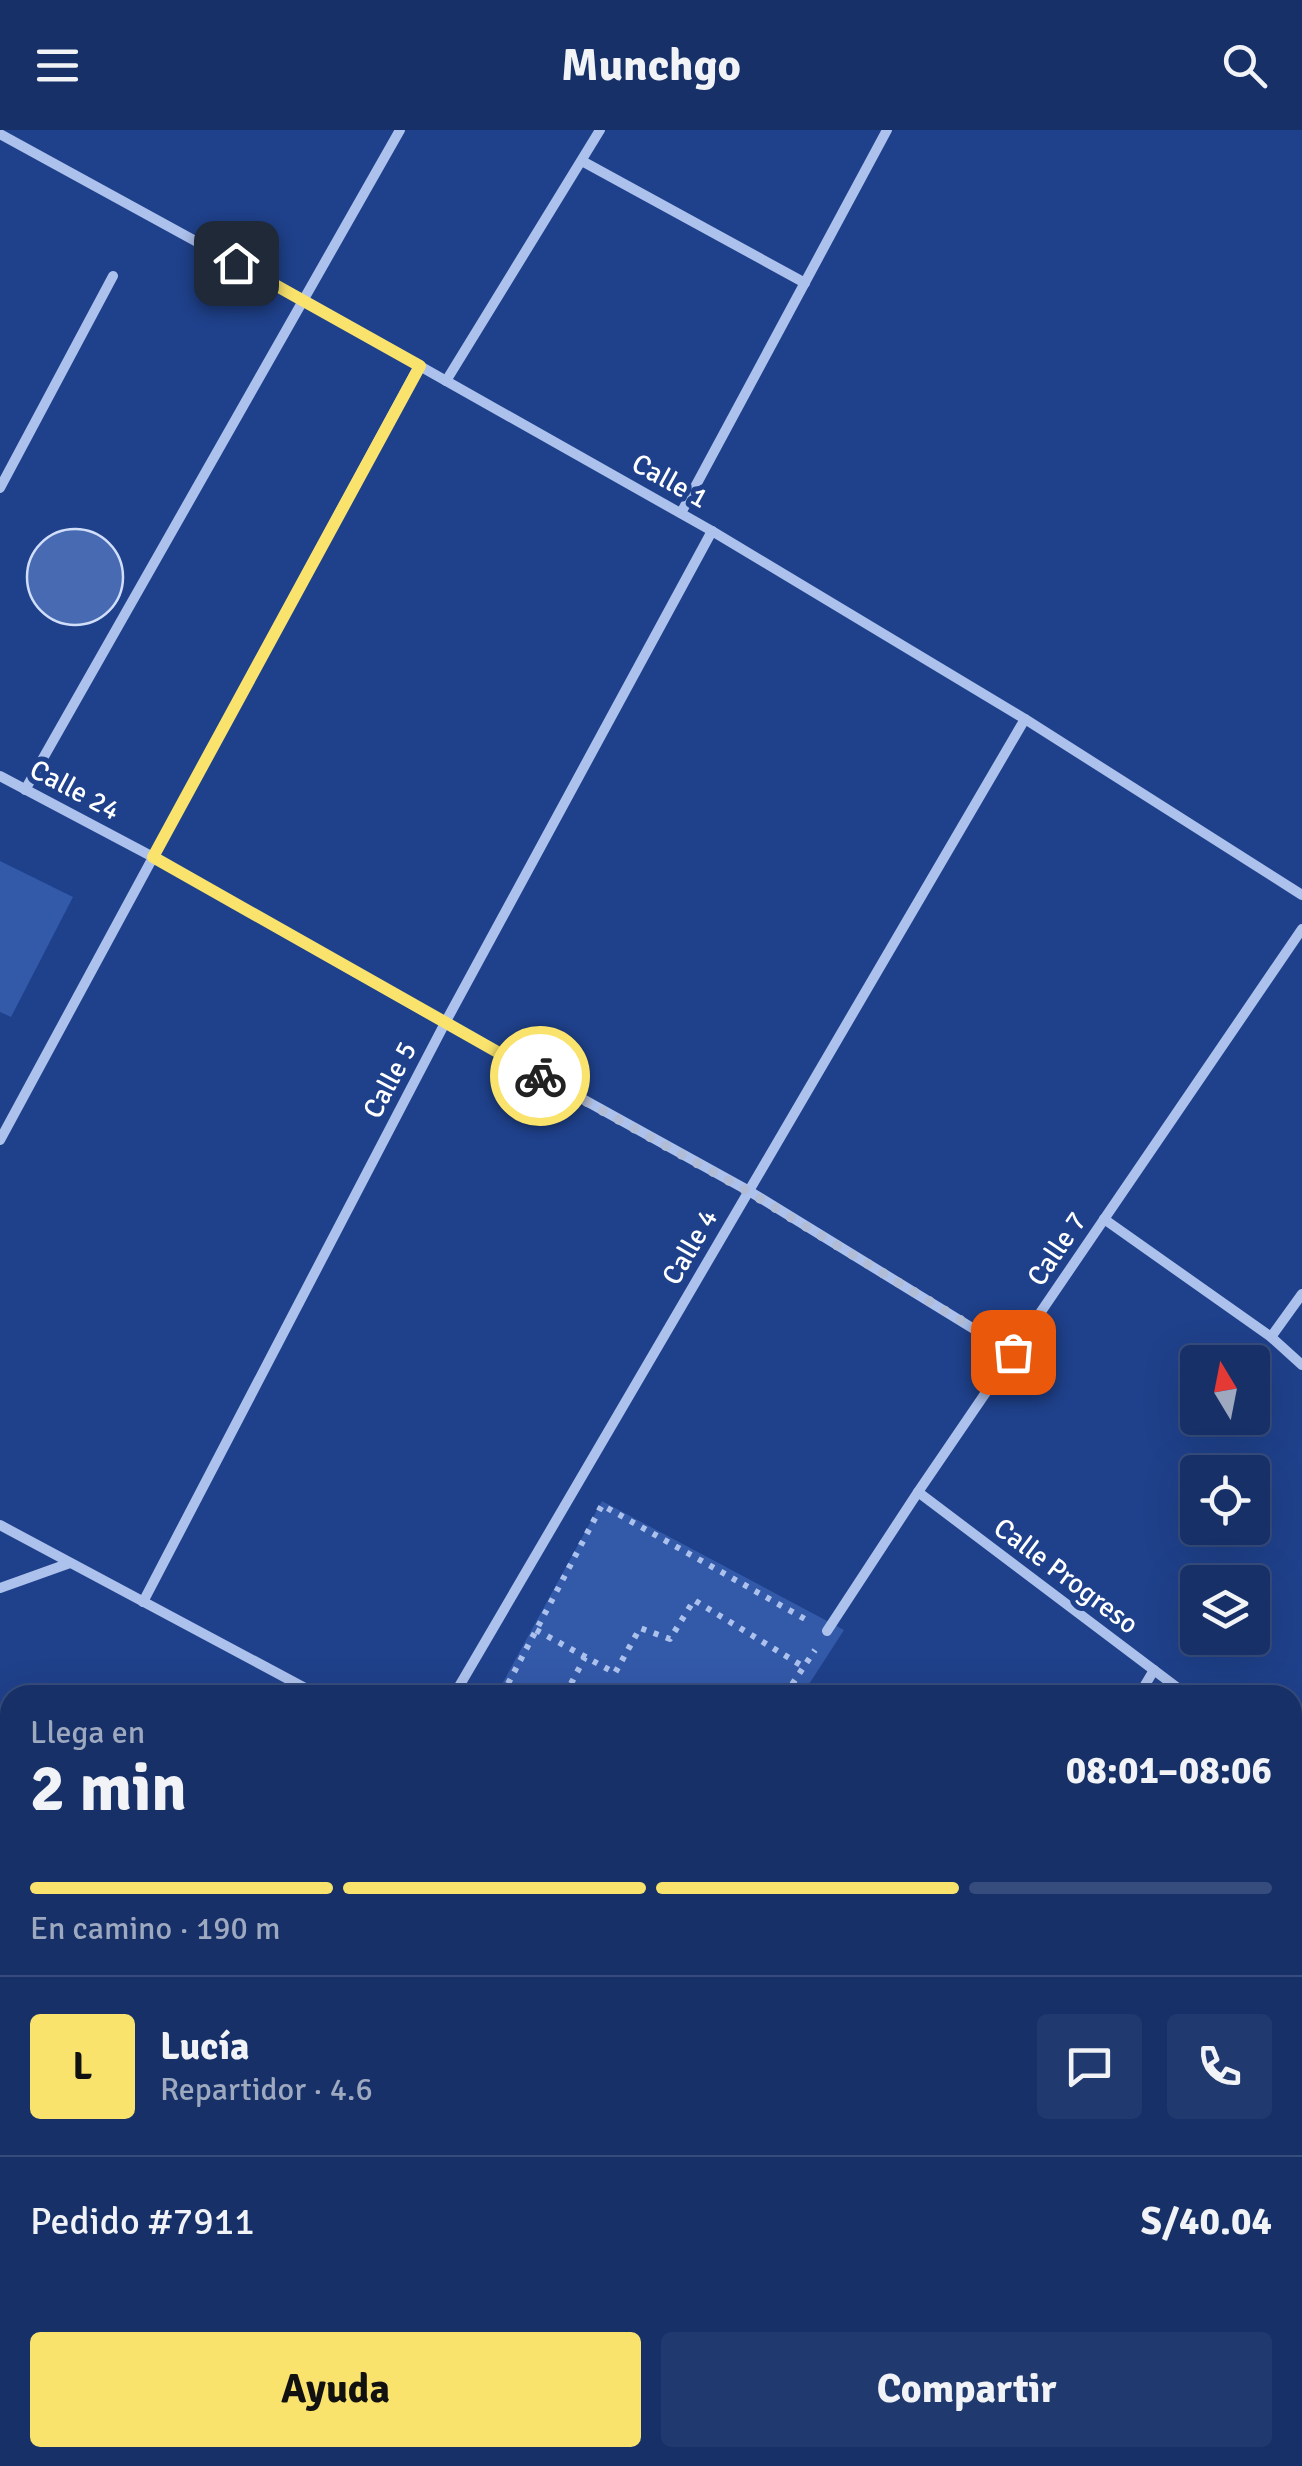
<!DOCTYPE html>
<html lang="es">
<head>
<meta charset="utf-8">
<style>
	:root { --surface:#173168; --page:#20396e; --text:#f1f3f6; --muted:#9ea9c0; --line:#364c7c; --accent:#f9e36c }
	body { margin:0; font-family:Signika,sans-serif; background:var(--page); color:var(--text); height:100vh; display:flex; flex-direction:column; font-size:38px; white-space:nowrap }
	* { box-sizing:border-box; margin:0 }
	p { font-size:32px; color:var(--muted) }
	.icon { flex:none; width:55px; height:55px; fill:none; stroke:currentColor; stroke-width:2; stroke-linecap:round; stroke-linejoin:round }
	.map { position:relative; flex:1; overflow:hidden }
	.details { position:absolute; left:0px; top:1555px; width:1302px; height:782px; display:flex; flex-direction:column; background:var(--surface); border-radius:30px 30px 0 0; box-shadow:0 10px 40px #0002,0 0 0 2px var(--line) }
	.details>* { flex:none }
	.needle { width:65px; rotate:350deg }
	.fabs { position:absolute; left:1180px; top:1215px; display:grid; gap:20px }
	.fabs a { display:grid; place-items:center; width:90px; height:90px; border-radius:10px; background:var(--surface); box-shadow:0 10px 40px #0002,0 0 0 2px var(--line); font-size:50px }
	.pin { position:absolute; display:grid; place-items:center; width:85px; height:85px; color:#fff; margin:-42px; border-radius:20px; box-shadow:0 5px 15px #0006 }
	.courier { position:absolute; display:grid; place-items:center; width:100px; height:100px; margin:-50px; border:8px solid #f9e36c; border-radius:50%; background:#fff; color:#222; box-shadow:0 2px 12px #0007 }
	.head em { font-style:normal; font-weight:800 }
	.head div { display:flex; flex-direction:column-reverse }
	.head { display:flex; align-items:center; justify-content:space-between; height:170px; padding:0 30px }
	h1 { font-size:65px; font-weight:800; line-height:75px }
	.bar { display:grid; grid-template-columns:repeat(4,1fr); gap:15px 10px; align-content:center; height:120px; padding:0 30px }
	.bar i { height:12px; border-radius:8px; background:var(--line) }
	.bar .active { background:var(--accent) }
	.bar p { grid-column:span 4 }
	.line { display:flex; align-items:center; gap:25px; padding:0 30px; border-top:2px solid var(--line) }
	.line div { flex:1 }
	.round { display:grid; place-items:center; flex:none; width:105px; height:105px; border-radius:10px; background:var(--page) }
	.action { display:flex; gap:20px; margin-top:auto; padding:20px 30px }
	.action a { flex:1; height:115px; border-radius:10px; background:var(--accent); color:#111; font-size:40px; font-weight:800; line-height:115px; text-align:center }
	.action a+a { background:var(--page); color:var(--text) }
	header { display:flex; justify-content:space-between; align-items:center; height:130px; padding:0 30px; background:var(--surface); font-size:45px; font-weight:800 }
	.map>svg:first-child { display:block }
	.green { fill:#3359a9 }
	.building { fill:#486ab3; stroke:#d1def9; stroke-width:2.5 }
	.lines { fill:none; stroke-linecap:round; stroke-linejoin:round }
	.path { stroke:#acc1ec; stroke-width:6; stroke-dasharray:5 8; stroke-linecap:butt }
	.minor { stroke:#acc1ec; stroke-width:10 }
	.done { stroke:#b1bcd6; stroke-width:10; stroke-dasharray:0 18 }
	.route { stroke:#f9e36c; stroke-width:12 }
	.labels { text-anchor:middle; dominant-baseline:central; stroke-width:10; stroke-linejoin:round; paint-order:stroke }
	.street-label { font-size:28px; fill:#fff; stroke:#1f418b }
</style>
</head>
<body>
<header><svg class="icon" aria-label="menu" viewBox="0 0 24 24"><path d="M4 6h16M4 12h16M4 18h16"/></svg>Munchgo<svg class="icon" aria-label="search" viewBox="0 0 24 24"><circle cx="10" cy="10" r="6"/><path d="M15 15l6 6"/></svg></header>
<div class="map">
<svg width="1302" height="2336" viewBox="0 0 1302 2336">
	<rect width="100%" height="100%" fill="#1f418b"/>
	<g class="green">
		<polygon points="0,731 73,767 11,887 0,882"/>
		<polygon points="602,1371 844,1500 802,1565 496,1565"/>
		<polygon points="509,2328 659,2328 667,2336 517,2336"/>
	</g>
	<circle class="building" cx="75" cy="447" r="48"/>
	<g class="lines">
		<g class="path">
			<polyline points="536,1500 615,1543 640,1498 670,1509 694,1470 804,1537"/>
			<polyline points="502,1565 602,1375 805,1489"/>
			<polyline points="565,1565 585,1527"/>
			<polyline points="785,1565 815,1520"/>
			<polyline points="17,2336 23,2328"/>
			<polyline points="789,2336 797,2328"/>
		</g>
		<g class="minor">
			<polyline points="0,4 303,170 712,401 1025,589 1302,765"/>
			<polyline points="582,31 805,153"/>
			<polyline points="446,251 600,0"/>
			<polyline points="0,358 113,146"/>
			<polyline points="681,383 887,0"/>
			<polyline points="0,646 153,727 445,893 749,1061 1013,1223"/>
			<polyline points="25,660 400,0"/>
			<polyline points="0,1010 419,236"/>
			<polyline points="1104,1089 1271,1207 1302,1235"/>
			<polyline points="1271,1207 1302,1164"/>
			<polyline points="918,1362 1187,1565"/>
			<polyline points="0,1395 318,1565"/>
			<polyline points="0,1458 70,1433"/>
			<polyline points="143,1472 445,893 712,401"/>
			<polyline points="827,1501 918,1362 1302,799"/>
			<polyline points="454,1565 1025,589"/>
			<polyline points="1139,1565 1154,1540"/>
			<polyline points="0,1606 10,1607"/>
			<polyline points="1292,1644 1302,1651"/>
			<polyline points="0,1739 10,1724"/>
			<polyline points="1292,1763 1302,1753"/>
			<polyline points="1292,1857 1302,1867"/>
			<polyline points="1292,2125 1302,2135"/>
			<polyline points="1292,2233 1302,2224"/>
			<polyline points="869,2328 876,2336"/>
			<polyline points="350,2336 354,2332"/>
			<polyline points="1188,2336 1196,2328"/>
		</g>
	</g>
	<g class="lines">
		<polyline class="done" points="540,946 749,1062 1013,1222"/>
		<polyline class="route" points="236,133 420,236 153,727 540,946"/>
	</g>
	<g class="labels">
		<g class="street-label">
			<text transform="translate(670 351) rotate(29)">Calle 1</text>
			<text transform="translate(75 660) rotate(28)">Calle 24</text>
			<text transform="translate(390 950) rotate(-62)">Calle 5</text>
			<text transform="translate(690 1117) rotate(-60)">Calle 4</text>
			<text transform="translate(1057 1119) rotate(-56)">Calle 7</text>
			<text transform="translate(1066 1446) rotate(37)">Calle Progreso</text>
		</g>
	</g>
</svg>
<div class="fabs">
<a><svg class="needle" viewBox="-14 -14 28 28"><path d="M0-13l5 13h-10z" fill="#e53935"/><path d="M0 13l5-13h-10z" fill="#9ea9c0"/></svg></a>
<a><svg class="icon" aria-label="locate" viewBox="0 0 24 24"><circle cx="12" cy="12" r="6"/><path d="M12 2v4M12 18v4M2 12h4M18 12h4"/></svg></a>
<a><svg class="icon" aria-label="layers" viewBox="0 0 24 24"><path d="M12 4l9 5-9 5-9-5zM3 14l9 5 9-5"/></svg></a>
</div>
<div class="pin" style="left:1013px;top:1222px;background:#ea580c"><svg class="icon" aria-label="bag" viewBox="0 0 24 24"><path d="M5 8h14l-1 12H6zM9 8a3 3 0 0 1 6 0"/></svg></div>
<div class="pin" style="left:236px;top:133px;background:#1f2937"><svg class="icon" aria-label="home" viewBox="0 0 24 24"><path d="M3 11l9-7 9 7M6 9v11h12V9"/></svg></div>
<div class="courier" style="left:540px;top:946px"><svg class="icon" aria-label="bike" viewBox="0 0 24 24"><circle cx="6" cy="16" r="4"/><circle cx="18" cy="16" r="4"/><path d="M6 16l4-8h5l3 8M10 8l3 8H6M13 5h3"/></svg></div>
<section class="details">
<div class="head"><div><h1>2 min</h1><p>Llega en</p></div><em>08:01–08:06</em></div>
<div class="bar"><i class="active"></i><i class="active"></i><i class="active"></i><i></i><p>En camino · 190 m</p></div>
<div class="line" style="height:180px"><b class="round" style="background:var(--accent);color:#111">L</b><div><b>Lucía</b><p>Repartidor · 4.6</p></div><a class="round"><svg class="icon" aria-label="chat" viewBox="0 0 24 24"><path d="M4 5h16v11H9l-5 4z"/></svg></a><a class="round"><svg class="icon" aria-label="phone" viewBox="0 0 24 24"><path d="M5 4h4l2 5-3 2q2 4 5 5l2-3 5 2v4C11 20 4 13 5 4z"/></svg></a></div>
<div class="line" style="height:130px"><div>Pedido #7911</div><b>S/40.04</b></div>
<div class="action"><a>Ayuda</a><a>Compartir</a></div>
</section>
</div>
</body>
</html>
